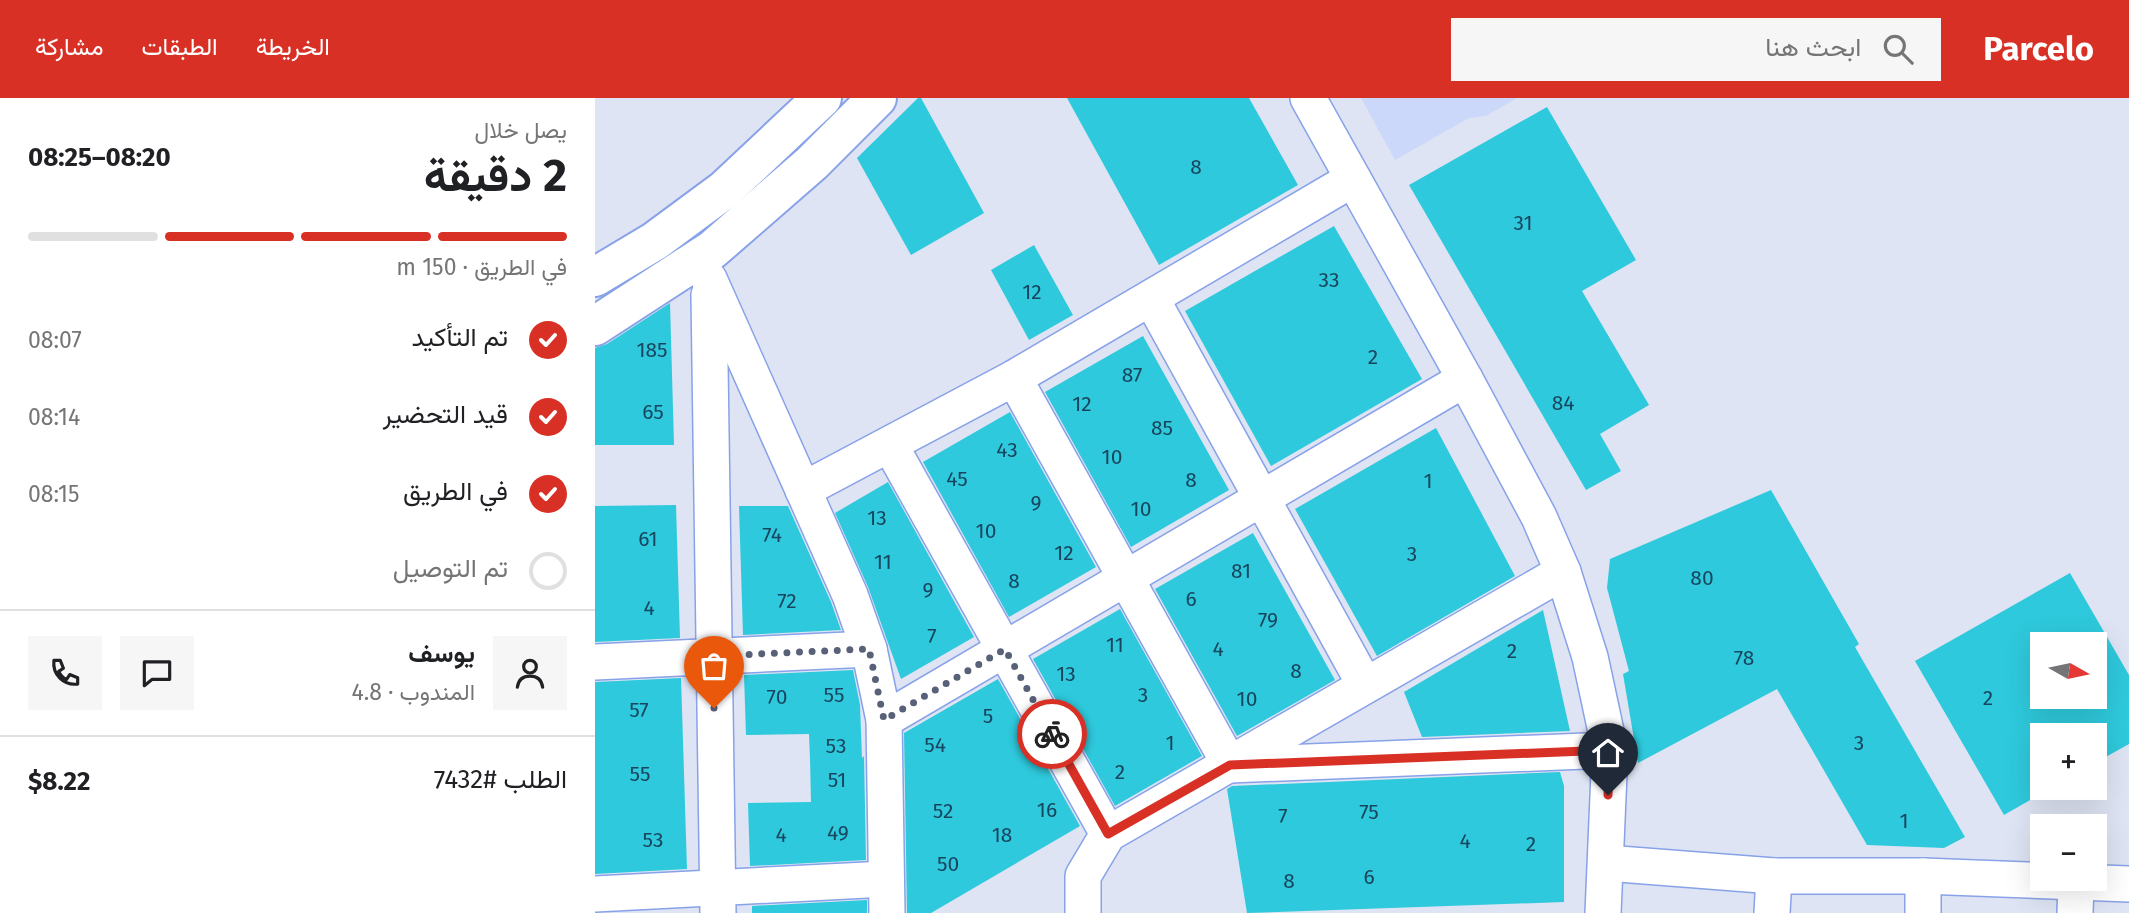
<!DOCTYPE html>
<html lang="ar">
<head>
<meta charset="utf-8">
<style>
	:root { --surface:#fff; --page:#f6f6f6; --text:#202124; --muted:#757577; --line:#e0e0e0; --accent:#d93025 }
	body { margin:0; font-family:"Fira Sans",Vazirmatn,sans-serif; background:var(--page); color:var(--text); direction:rtl; height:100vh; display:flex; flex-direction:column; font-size:26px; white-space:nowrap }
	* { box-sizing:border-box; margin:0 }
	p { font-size:23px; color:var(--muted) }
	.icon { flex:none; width:38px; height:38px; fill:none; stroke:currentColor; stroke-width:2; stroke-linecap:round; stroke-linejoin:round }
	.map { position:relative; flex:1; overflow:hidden; direction:ltr }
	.side { display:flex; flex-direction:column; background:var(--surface); width:595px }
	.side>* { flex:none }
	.needle { width:46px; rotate:99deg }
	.controls { position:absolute; left:1435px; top:534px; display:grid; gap:14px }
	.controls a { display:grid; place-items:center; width:77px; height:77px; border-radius:0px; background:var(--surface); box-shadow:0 7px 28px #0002; font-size:35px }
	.pin { position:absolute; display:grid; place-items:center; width:60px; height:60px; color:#fff; margin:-72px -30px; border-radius:50% 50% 50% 0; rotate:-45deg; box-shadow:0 0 7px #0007 }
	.pin .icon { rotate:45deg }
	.courier { position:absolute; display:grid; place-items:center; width:70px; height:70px; margin:-35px; border:5px solid #d93025; border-radius:50%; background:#fff; color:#222; box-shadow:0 2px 9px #0007 }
	.overview em { font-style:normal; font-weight:700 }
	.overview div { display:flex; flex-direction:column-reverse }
	.overview { display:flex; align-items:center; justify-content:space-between; height:119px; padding:0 28px }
	h1 { font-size:46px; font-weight:700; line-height:52px }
	.bar { display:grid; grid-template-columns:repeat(4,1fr); gap:10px 7px; align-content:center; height:84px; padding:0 28px }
	.bar i { height:9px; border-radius:5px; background:var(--line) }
	.bar .current { background:var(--accent) }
	.bar p { grid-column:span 4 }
	.line { display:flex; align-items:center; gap:18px; padding:0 28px; border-top:2px solid var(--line) }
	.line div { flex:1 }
	.round { display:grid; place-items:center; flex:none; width:74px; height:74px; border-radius:0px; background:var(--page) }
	ol { padding:0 28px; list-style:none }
	li { display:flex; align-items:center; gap:21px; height:77px }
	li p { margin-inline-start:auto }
	li .icon { padding:7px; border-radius:50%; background:var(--accent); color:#fff; stroke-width:4 }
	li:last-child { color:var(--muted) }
	li i { width:38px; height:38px; border:4px solid var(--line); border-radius:50% }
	header { display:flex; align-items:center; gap:42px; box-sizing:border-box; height:98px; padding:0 35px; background:var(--accent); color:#fff }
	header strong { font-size:33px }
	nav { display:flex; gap:38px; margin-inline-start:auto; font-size:24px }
	.search { width:490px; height:63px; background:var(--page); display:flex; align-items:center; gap:18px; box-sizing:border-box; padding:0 24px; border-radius:0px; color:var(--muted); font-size:26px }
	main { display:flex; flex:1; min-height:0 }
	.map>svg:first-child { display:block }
	.built { fill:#cbd8f9 }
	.building { fill:#2ec9dc; fill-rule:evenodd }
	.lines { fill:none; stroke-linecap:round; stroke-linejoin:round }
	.minor-casing { stroke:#88a2e9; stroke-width:38 }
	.major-casing { stroke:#88a2e9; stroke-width:42 }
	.minor { stroke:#fff; stroke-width:35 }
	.major { stroke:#fff; stroke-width:38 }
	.done { stroke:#596178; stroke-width:7; stroke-dasharray:0 12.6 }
	.route { stroke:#d93025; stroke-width:9 }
	.labels { text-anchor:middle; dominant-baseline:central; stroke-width:6; stroke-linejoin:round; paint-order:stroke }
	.number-label { font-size:21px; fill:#18465f }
</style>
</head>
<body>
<header>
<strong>Parcelo</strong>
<div class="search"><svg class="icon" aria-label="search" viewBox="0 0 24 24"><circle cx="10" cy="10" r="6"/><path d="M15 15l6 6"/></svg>ابحث هنا</div>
<nav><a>الخريطة</a><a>الطبقات</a><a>مشاركة</a></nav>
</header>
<main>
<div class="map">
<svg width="1534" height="815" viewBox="0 0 1534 815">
	<rect width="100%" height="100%" fill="#dee4f3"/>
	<polygon class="built" points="766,0 922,0 891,18 874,20 800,62"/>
	<g class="building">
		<polygon points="323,0 326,0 389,115 316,157 262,60"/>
		<polygon points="472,0 654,0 703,87 564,167"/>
		<polygon points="952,9 1041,162 987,193 1054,307 1005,336 1026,373 991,392 814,87"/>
		<polygon points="739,128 827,281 676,368 590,213"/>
		<polygon points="439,147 478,217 434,242 396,172"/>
		<polygon points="75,205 79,347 0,347 0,250 12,246"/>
		<polygon points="548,238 634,392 536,449 450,294"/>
		<polygon points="415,314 501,469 414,519 328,364"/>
		<polygon points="841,330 920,478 782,558 700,411"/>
		<polygon points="293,384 379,539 306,581 273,489 240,415"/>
		<polygon points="1176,392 1264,546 1260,549 1370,739 1349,750 1272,747 1182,591 1043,665 1028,576 1034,573 1012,490 1015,461"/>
		<polygon points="81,407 85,540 0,544 0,408"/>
		<polygon points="144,408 193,408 236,504 246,532 148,537"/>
		<polygon points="658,435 740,582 642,638 560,491"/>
		<path d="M1475 475 1534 577V646L1500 665V637H1447V695L1409 717 1320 563ZM1447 546H1500V598H1447Z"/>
		<polygon points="525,511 607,658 520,708 438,561"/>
		<polygon points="948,512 975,633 827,639 809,594"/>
		<polygon points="258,572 265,607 267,660 269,658 271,762 155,768 153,705 216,704 215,661 214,636 151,637 149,577"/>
		<polygon points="86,580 92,771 0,776 0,584"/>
		<polygon points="403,581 485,728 336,815 312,815 309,635"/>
		<polygon points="965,674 969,688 969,804 652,815 632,691 637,688"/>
		<polygon points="272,802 272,815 157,815 157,808"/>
	</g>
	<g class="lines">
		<g class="minor-casing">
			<g id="minor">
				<polyline points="713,0 870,281 944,419 968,474 995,559 1015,652 1008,815"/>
				<polyline points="114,181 255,497 274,551 289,622 292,815"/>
				<polyline points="114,197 123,815"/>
				<polyline points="556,200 770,587"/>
				<polyline points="419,280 635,667 1015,652"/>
				<polyline points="295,347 513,736"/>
				<polyline points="208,392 419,280 758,81"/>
				<polyline points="0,564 274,551"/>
				<polyline points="289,622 870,281"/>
				<polyline points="1011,765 1179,778 1328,778 1534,786"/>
				<polyline points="0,796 291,781"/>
				<polyline points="488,815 488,778 513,736 968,474"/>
				<polyline points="1177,815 1179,778"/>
				<polyline points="1328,815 1328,778"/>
				<polyline points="1480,815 1481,785"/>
			</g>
		</g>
		<g class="major-casing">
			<g id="major">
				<polyline points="0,179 60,143 129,92 227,0"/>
				<polyline points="0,228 117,152 217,65 282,0"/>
			</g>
		</g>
		<use href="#minor" class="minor"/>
		<use href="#major" class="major"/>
	</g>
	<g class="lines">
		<polyline class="done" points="119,610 118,558 274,551 289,622 410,551 457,636"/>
		<polyline class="route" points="457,636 513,736 635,667 1015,652 1013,697"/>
	</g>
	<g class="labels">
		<g class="number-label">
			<text x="601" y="69">8</text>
			<text x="928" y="125">31</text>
			<text x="734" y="182">33</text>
			<text x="437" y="194">12</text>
			<text x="57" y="252">185</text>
			<text x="778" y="259">2</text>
			<text x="537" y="277">87</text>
			<text x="968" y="305">84</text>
			<text x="487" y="306">12</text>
			<text x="58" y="314">65</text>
			<text x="567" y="330">85</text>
			<text x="412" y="352">43</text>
			<text x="517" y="359">10</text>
			<text x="362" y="381">45</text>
			<text x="596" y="382">8</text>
			<text x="833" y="383">1</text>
			<text x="441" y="405">9</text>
			<text x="546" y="411">10</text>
			<text x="282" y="420">13</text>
			<text x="391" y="433">10</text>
			<text x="177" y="437">74</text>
			<text x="53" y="441">61</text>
			<text x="469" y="455">12</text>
			<text x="817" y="456">3</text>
			<text x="288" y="464">11</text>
			<text x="646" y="473">81</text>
			<text x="1107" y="480">80</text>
			<text x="419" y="483">8</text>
			<text x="333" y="492">9</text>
			<text x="596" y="501">6</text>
			<text x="192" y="503">72</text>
			<text x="54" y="510">4</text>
			<text x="673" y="522">79</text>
			<text x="337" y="538">7</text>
			<text x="520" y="547">11</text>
			<text x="623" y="551">4</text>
			<text x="917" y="553">2</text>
			<text x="1149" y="560">78</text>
			<text x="701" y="573">8</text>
			<text x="471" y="576">13</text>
			<text x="239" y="597">55</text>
			<text x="548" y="597">3</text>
			<text x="182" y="599">70</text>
			<text x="1393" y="600">2</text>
			<text x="652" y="601">10</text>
			<text x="44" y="612">57</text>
			<text x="393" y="618">5</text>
			<text x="575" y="645">1</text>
			<text x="1264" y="645">3</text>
			<text x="340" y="647">54</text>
			<text x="241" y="648">53</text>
			<text x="525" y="674">2</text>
			<text x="45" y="676">55</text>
			<text x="242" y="682">51</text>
			<text x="452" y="712">16</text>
			<text x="348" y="713">52</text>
			<text x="774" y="714">75</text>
			<text x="688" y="718">7</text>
			<text x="1309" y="723">1</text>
			<text x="243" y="735">49</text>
			<text x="186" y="737">4</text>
			<text x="407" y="737">18</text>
			<text x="58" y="742">53</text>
			<text x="870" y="743">4</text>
			<text x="936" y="746">2</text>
			<text x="353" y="766">50</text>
			<text x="774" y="779">6</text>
			<text x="694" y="783">8</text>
		</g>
	</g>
</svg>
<div class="controls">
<a><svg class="needle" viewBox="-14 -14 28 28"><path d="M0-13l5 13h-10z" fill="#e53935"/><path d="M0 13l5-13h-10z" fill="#757577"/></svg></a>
<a>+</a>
<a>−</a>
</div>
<div class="pin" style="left:119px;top:610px;background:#ea580c"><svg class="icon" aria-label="bag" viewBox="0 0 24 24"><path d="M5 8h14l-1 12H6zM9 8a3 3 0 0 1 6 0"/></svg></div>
<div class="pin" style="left:1013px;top:697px;background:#1f2937"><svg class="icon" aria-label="home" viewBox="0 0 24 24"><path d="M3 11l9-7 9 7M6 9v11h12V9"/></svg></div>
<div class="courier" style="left:457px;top:636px"><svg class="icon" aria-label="bike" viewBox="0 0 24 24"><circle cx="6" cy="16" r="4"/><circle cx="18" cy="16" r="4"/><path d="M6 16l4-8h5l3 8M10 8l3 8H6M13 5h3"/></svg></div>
</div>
<section class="side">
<div class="overview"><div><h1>2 دقيقة</h1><p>يصل خلال</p></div><em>08:20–08:25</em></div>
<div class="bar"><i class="current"></i><i class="current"></i><i class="current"></i><i></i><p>في الطريق · 150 m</p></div>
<ol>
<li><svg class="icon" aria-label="check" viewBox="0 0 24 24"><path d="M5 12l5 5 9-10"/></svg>تم التأكيد<p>08:07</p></li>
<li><svg class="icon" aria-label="check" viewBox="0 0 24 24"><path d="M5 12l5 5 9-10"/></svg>قيد التحضير<p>08:14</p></li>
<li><svg class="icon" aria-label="check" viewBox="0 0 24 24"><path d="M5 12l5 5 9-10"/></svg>في الطريق<p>08:15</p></li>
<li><i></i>تم التوصيل</li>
</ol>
<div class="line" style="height:126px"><a class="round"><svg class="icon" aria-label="person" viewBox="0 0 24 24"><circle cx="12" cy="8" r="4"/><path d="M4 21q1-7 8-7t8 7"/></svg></a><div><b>يوسف</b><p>المندوب · 4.8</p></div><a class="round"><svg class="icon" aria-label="chat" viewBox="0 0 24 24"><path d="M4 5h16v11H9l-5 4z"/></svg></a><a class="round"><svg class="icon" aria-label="phone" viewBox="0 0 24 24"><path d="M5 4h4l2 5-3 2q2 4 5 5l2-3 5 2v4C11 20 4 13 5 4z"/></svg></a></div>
<div class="line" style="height:91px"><div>الطلب #7432</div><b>$8.22</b></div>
</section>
</main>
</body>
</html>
